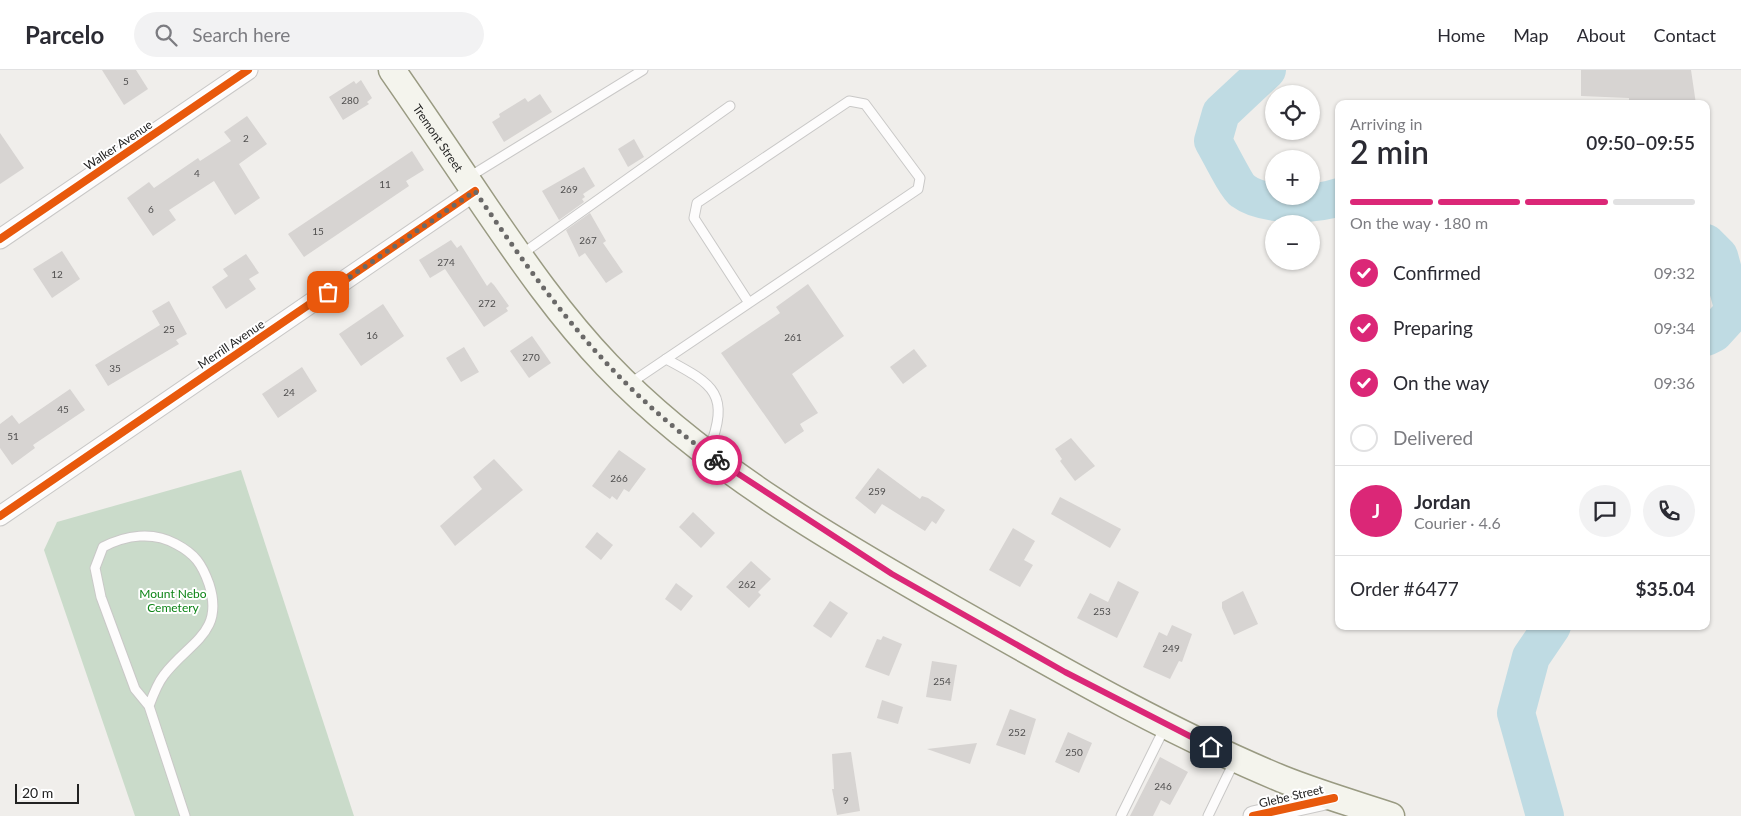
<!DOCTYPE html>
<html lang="en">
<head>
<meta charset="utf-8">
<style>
	:root { --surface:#fff; --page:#f2f2f3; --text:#2b2b33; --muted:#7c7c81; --line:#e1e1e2; --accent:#db2777 }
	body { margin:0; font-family:Lato,sans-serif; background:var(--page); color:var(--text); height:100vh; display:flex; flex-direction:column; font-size:19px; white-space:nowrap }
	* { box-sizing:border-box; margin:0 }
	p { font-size:16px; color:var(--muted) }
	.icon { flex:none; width:28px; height:28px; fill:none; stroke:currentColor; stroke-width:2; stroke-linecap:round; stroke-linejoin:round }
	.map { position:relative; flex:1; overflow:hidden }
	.panel { position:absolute; left:1335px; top:30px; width:375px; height:530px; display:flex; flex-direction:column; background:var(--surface); border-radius:10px; box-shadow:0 1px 4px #0004 }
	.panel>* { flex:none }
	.controls { position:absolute; left:1265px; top:15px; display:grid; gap:10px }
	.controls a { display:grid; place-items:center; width:55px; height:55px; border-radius:50%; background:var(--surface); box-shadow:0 1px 4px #0004; font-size:25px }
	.scale { position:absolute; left:15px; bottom:12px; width:64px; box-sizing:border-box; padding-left:5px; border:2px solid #222; border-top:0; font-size:14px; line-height:18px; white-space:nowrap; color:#222; -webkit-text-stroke:4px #fff; paint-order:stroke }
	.pin { position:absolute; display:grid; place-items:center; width:42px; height:42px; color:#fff; margin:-21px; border-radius:10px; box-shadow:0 2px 8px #0006 }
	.courier { position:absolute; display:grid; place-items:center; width:50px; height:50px; margin:-25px; border:4px solid #db2777; border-radius:50%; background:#fff; color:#222; box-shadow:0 1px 6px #0007 }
	.overview em { font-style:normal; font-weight:600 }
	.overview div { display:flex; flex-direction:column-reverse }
	.overview { display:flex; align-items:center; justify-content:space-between; height:85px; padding:0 15px }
	h1 { font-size:32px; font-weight:600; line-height:38px }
	.bar { display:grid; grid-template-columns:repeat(4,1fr); gap:8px 5px; align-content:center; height:60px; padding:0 15px }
	.bar i { height:6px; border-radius:4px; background:var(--line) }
	.bar .active { background:var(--accent) }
	.bar p { grid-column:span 4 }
	.line { display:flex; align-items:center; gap:12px; padding:0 15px; border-top:1px solid var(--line) }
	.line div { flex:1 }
	.round { display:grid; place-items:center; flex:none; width:52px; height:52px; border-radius:26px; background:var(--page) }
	ol { padding:0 15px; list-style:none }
	li { display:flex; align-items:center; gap:15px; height:55px }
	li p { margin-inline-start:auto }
	li .icon { padding:5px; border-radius:50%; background:var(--accent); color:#fff; stroke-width:4 }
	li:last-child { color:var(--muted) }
	li i { width:28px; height:28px; border:2px solid var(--line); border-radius:50% }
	header { display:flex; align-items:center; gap:30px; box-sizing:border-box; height:70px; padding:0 25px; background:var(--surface); border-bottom:1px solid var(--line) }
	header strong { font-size:24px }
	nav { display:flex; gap:28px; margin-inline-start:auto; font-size:18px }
	.search { width:350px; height:45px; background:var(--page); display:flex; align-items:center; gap:12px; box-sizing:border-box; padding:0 18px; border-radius:28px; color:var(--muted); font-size:19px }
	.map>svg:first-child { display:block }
	.cemetery { fill:#cadbca }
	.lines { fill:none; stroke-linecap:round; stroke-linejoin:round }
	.river { stroke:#bfdbe3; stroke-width:38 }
	.building { fill:#d7d4d2 }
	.lane-casing { stroke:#c9c8c7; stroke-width:11 }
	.street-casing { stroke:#c9c8c7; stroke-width:21 }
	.secondary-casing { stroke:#999a82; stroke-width:29 }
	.lane { stroke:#fdfcfc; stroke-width:9 }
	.street { stroke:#fdfcfc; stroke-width:19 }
	.secondary { stroke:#f4f4ed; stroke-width:26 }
	.cycleway-casing { stroke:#fff; stroke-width:11 }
	.cycleway { stroke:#e8590c; stroke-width:8 }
	.done { stroke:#6a6968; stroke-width:5; stroke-dasharray:0 9 }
	.route { stroke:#db2777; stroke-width:6 }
	.labels { text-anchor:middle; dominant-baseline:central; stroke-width:4; stroke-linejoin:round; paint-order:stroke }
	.number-label { font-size:10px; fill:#4f4e4e }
	.street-label { font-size:12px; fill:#222; stroke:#fff }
	.park-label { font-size:12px; fill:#0c8416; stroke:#fff }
</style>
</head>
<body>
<header>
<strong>Parcelo</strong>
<div class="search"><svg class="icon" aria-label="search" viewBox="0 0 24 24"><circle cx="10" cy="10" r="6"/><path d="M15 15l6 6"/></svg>Search here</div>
<nav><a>Home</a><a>Map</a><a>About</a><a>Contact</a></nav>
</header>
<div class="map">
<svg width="1741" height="746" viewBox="0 0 1741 746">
	<rect width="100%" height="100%" fill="#f0eeeb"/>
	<polygon class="cemetery" points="241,400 354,746 135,746 44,480 57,452"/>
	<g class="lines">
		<g class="river">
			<path d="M1267 0 1221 43 1213 71C1219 81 1236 116 1243 121 1264 137 1316 135 1339 127"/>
			<polyline points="1706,173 1719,186 1734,241 1714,263 1706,267"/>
			<polyline points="1545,746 1516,643 1531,587 1552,556"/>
		</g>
	</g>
	<g class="building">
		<polygon points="102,0 136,0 148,19 124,35"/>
		<polygon points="1581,0 1691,0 1696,34 1629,34 1629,28 1581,26"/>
		<polygon points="361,10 372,28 367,32 369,34 343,50 329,27 354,11 356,14"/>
		<polygon points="540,24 552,42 504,72 492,52 500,47 499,44 525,28 528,32"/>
		<polygon points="247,46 267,74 239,94 260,128 235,145 214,111 169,140 176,150 153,166 127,128 149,112 154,118 198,88 200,91 231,71 224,62"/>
		<polygon points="0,63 24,98 0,114"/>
		<polygon points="634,69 644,87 628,97 618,79"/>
		<polygon points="412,81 424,100 406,111 409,116 304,187 288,164"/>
		<polygon points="584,97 595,116 583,124 585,127 582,129 584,132 559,150 542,121"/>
		<polygon points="590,143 606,171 603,173 623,202 606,213 585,183 579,187 566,160"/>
		<polygon points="451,170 457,178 461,175 487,216 491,212 494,215 509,236 506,238 508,241 484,257 445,199 430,208 419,190"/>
		<polygon points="62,181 80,209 52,228 33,199"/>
		<polygon points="246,184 259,203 249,209 256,219 226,239 212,217 228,206 223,199"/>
		<polygon points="808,214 844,266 792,304 818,343 800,354 804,361 785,374 721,283 780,243 776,237"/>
		<polygon points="169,231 187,264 176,270 179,274 108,316 95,295 160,255 152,241"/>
		<polygon points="383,234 404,266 361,296 339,264"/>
		<polygon points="532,266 551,293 529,308 510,281"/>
		<polygon points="464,277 479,302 461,312 446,288"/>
		<polygon points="914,279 927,296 903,314 890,297"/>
		<polygon points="302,297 317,321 278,348 262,324"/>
		<polygon points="70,319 85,340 33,375 35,378 12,395 0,378 0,354 12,345 19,354"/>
		<polygon points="1071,368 1095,396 1075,411 1060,391 1062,389 1055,379"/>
		<polygon points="619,380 646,399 629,422 624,419 617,430 612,426 610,429 592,416"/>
		<polygon points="494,389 523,420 455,476 440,456 482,419 473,407"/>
		<polygon points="878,398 920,429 922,426 928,428 945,440 936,454 932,451 925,461 882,434 875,444 855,428"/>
		<polygon points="1060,427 1121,459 1110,478 1051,444"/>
		<polygon points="693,442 715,463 701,478 679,457"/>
		<polygon points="1013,458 1035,471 1024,490 1033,495 1020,517 989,500"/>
		<polygon points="597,462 613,475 601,490 585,477"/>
		<polygon points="751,491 771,509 758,522 761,525 749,538 726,517"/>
		<polygon points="1118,511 1139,522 1117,568 1077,548 1090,523 1108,532"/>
		<polygon points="676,513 693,526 681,541 665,529"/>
		<polygon points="1243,521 1258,554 1234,565 1222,538 1222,532"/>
		<polygon points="830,531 848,543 831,568 813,556"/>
		<polygon points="1172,555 1192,564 1182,592 1179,591 1170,609 1143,597 1159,562 1167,566"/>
		<polygon points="883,566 902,574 889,606 865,597 877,569 881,570"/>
		<polygon points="932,591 957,595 951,631 926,627"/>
		<polygon points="882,630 903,637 898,654 877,648"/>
		<polygon points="1010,639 1036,649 1025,685 996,675"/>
		<polygon points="1068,662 1092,673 1079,703 1055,692"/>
		<polygon points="977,673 970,694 927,679"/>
		<polygon points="851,682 860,741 837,745 832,719 834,719 832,684"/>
		<polygon points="1160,687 1188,702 1170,735 1161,730 1153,746 1130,746"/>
	</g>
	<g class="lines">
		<g class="lane-casing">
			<g id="lane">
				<polyline points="469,107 643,0"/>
				<polyline points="522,184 730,36"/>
				<path d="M666 289C715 315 730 324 709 380"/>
				<polyline points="629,314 918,119 920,108 865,34 849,31 697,133 694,148 749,233"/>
				<path d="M149 636C153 625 157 614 164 605 189 572 225 563 209 514 202 494 195 484 176 474 153 461 126 465 103 477L95 498 101 527 135 619 149 636 185 746"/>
				<polyline points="1121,746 1165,657"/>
				<polyline points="1208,746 1235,690"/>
			</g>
		</g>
		<g class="street-casing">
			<g id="street">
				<polyline points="0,169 248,0"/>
				<polyline points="0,446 475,121"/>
				<polyline points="1253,746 1334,728"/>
			</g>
		</g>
		<g class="secondary-casing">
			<g id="secondary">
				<path id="s1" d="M392 0C424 46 455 92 486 138 523 192 561 247 607 295 703 396 837 473 957 541 1063 601 1169 662 1282 709 1317 723 1354 734 1391 746"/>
			</g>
		</g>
		<use href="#lane" class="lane"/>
		<use href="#street" class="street"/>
		<use href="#secondary" class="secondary"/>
		<g class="cycleway-casing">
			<g id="cycleway">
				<polyline points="0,169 248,0"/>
				<polyline points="0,446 475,121"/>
				<polyline points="1253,746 1334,728"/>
			</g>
		</g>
		<use href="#cycleway" class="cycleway"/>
	</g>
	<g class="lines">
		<path class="done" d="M328 222 475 121C546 226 612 316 717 390"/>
		<polyline class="route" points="717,390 892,504 1065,602 1211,677"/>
	</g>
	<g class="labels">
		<g class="number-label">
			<text x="126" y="11">5</text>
			<text x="350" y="30">280</text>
			<text x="246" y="68">2</text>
			<text x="197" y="103">4</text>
			<text x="385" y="114">11</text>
			<text x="569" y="119">269</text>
			<text x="151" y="139">6</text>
			<text x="318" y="161">15</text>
			<text x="588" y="170">267</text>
			<text x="446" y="192">274</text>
			<text x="57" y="204">12</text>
			<text x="487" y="233">272</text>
			<text x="169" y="259">25</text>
			<text x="372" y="265">16</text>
			<text x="793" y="267">261</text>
			<text x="531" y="287">270</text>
			<text x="115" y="298">35</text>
			<text x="289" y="322">24</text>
			<text x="63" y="339">45</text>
			<text x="13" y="366">51</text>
			<text x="619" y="408">266</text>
			<text x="877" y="421">259</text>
			<text x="747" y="514">262</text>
			<text x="1102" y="541">253</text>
			<text x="1171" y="578">249</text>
			<text x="942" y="611">254</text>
			<text x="1017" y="662">252</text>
			<text x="1074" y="682">250</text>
			<text x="1163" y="716">246</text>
			<text x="846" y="730">9</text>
		</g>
		<g class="street-label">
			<text stroke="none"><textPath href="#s1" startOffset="82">Tremont Street</textPath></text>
			<text transform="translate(118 75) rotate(-34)">Walker Avenue</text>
			<text transform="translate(231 274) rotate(-34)">Merrill Avenue</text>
			<text transform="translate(1291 726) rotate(-13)">Glebe Street</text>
		</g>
		<g class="park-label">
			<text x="173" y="523">Mount Nebo<tspan x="173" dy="14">Cemetery</tspan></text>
		</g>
	</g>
</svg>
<div class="controls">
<a><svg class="icon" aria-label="locate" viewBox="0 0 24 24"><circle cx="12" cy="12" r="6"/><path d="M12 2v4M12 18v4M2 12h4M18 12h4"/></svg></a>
<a>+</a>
<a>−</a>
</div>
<div class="scale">20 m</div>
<div class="pin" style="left:328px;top:222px;background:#ea580c"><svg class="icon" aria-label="bag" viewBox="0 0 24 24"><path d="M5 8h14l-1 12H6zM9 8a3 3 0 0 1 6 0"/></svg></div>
<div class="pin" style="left:1211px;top:677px;background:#1f2937"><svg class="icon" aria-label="home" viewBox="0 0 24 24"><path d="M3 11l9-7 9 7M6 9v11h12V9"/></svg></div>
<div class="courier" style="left:717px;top:390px"><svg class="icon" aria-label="bike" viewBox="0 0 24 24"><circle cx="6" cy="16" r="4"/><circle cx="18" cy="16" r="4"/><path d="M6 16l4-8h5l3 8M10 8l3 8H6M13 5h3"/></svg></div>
<section class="panel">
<div class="overview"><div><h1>2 min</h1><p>Arriving in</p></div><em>09:50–09:55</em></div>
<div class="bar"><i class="active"></i><i class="active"></i><i class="active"></i><i></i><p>On the way · 180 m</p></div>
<ol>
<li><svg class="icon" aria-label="check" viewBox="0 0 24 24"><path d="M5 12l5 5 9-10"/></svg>Confirmed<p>09:32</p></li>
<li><svg class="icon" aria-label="check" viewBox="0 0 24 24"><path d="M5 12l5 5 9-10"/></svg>Preparing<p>09:34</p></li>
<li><svg class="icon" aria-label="check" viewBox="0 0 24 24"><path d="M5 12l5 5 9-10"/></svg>On the way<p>09:36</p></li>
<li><i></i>Delivered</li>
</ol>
<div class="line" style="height:90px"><b class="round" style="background:var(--accent);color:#fff">J</b><div><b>Jordan</b><p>Courier · 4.6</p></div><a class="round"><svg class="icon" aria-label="chat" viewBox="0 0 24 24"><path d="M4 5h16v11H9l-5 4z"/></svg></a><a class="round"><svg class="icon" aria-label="phone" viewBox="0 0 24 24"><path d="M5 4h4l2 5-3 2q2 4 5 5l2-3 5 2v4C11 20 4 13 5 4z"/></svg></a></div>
<div class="line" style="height:65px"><div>Order #6477</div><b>$35.04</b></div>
</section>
</div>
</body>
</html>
